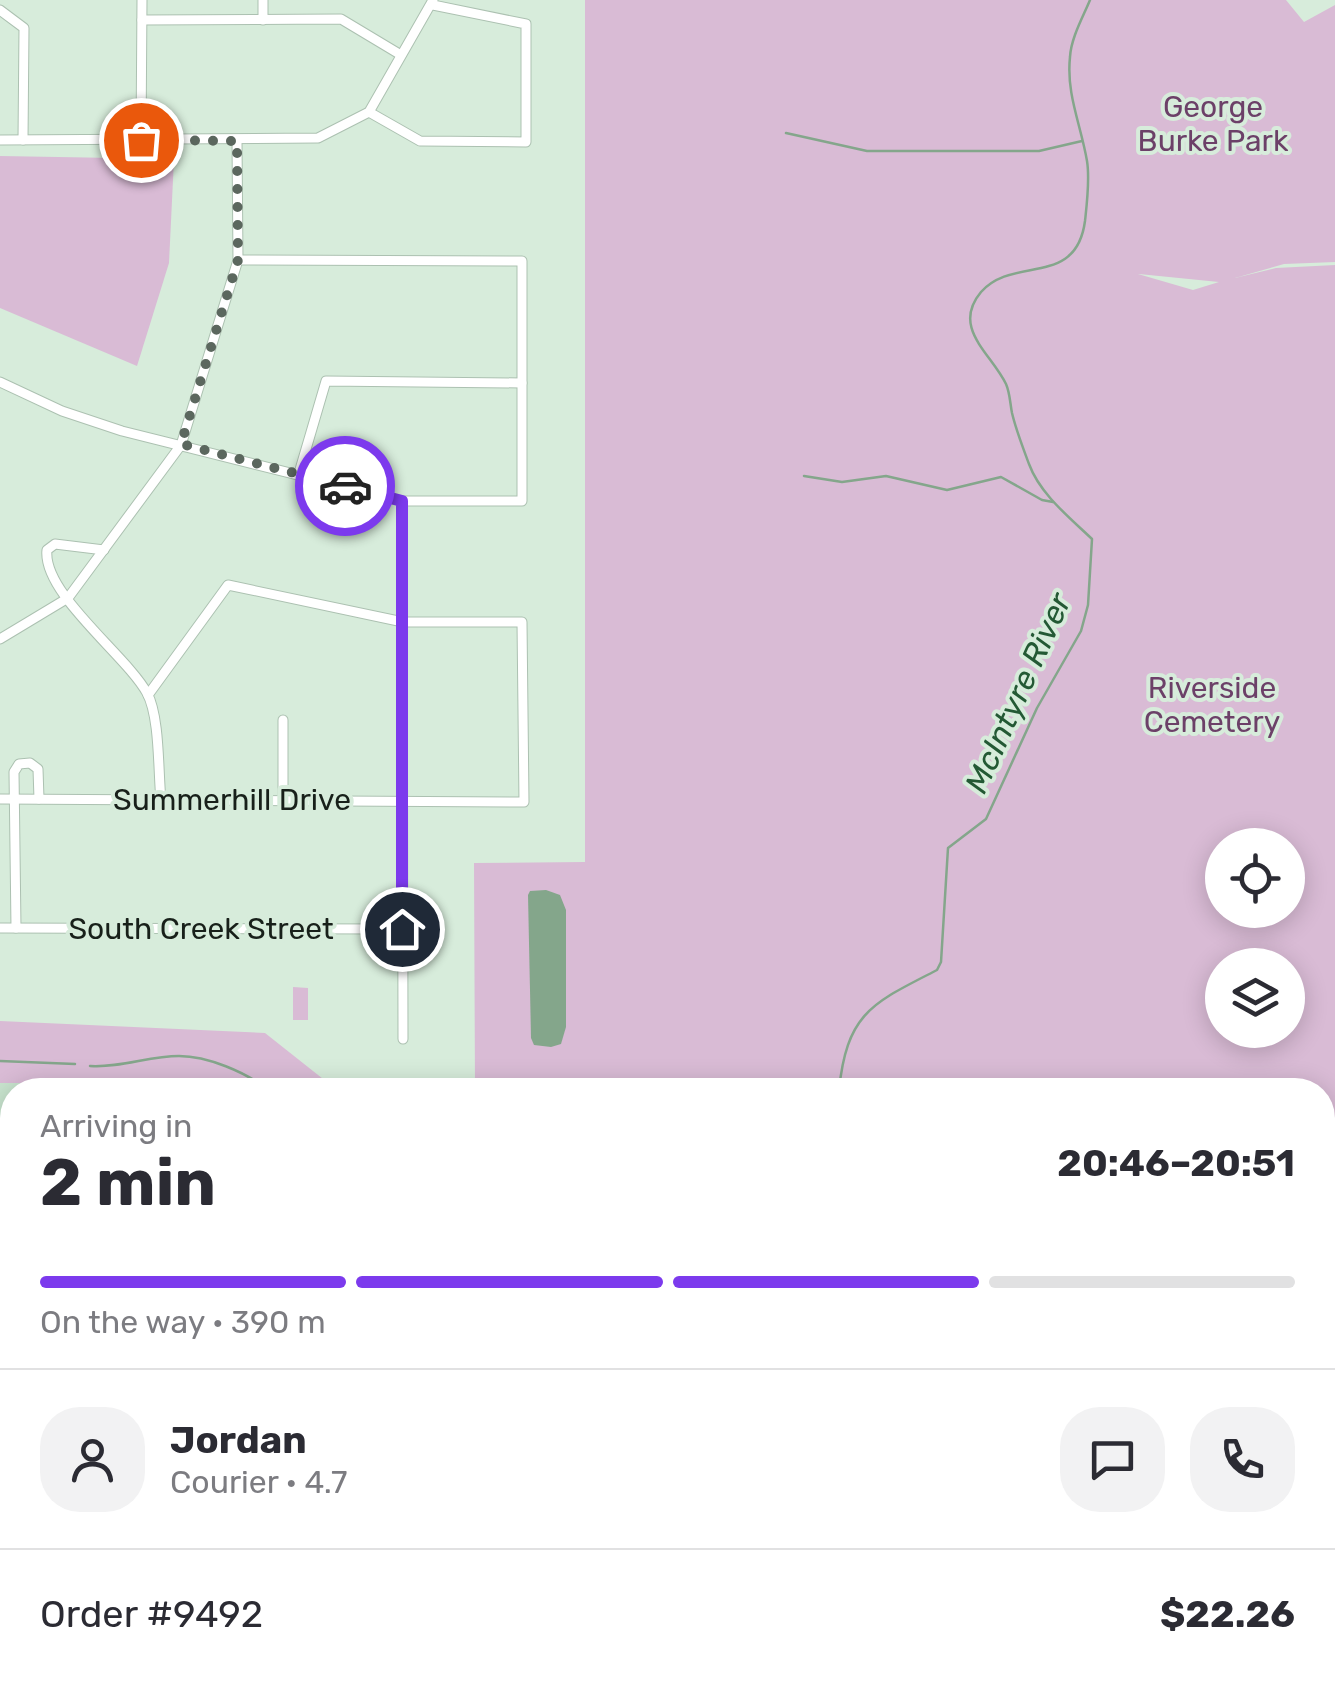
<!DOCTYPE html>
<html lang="en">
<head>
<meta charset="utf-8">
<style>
	:root { --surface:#fff; --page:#f2f2f3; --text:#2b2b33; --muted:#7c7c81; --line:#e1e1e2; --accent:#7c3aed }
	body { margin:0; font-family:Rubik,sans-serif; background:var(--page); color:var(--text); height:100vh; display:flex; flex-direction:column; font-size:38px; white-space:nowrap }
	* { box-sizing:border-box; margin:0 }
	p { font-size:32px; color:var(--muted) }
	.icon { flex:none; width:55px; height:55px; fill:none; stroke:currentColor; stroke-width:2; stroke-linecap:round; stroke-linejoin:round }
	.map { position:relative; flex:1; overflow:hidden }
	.details { position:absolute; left:0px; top:1078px; width:1335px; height:622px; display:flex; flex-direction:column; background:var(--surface); border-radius:40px 40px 0 0; box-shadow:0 5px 25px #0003 }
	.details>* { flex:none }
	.controls { position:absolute; left:1205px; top:828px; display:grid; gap:20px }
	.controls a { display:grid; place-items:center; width:100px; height:100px; border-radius:50%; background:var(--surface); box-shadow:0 5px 25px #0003; font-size:50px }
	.pin { position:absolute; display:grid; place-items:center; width:85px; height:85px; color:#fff; margin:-42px; border:5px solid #fff; border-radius:50%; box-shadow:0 2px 10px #0007 }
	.courier { position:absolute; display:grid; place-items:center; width:100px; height:100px; margin:-50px; border:8px solid #7c3aed; border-radius:50%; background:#fff; color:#222; box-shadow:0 2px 12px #0007 }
	.overview em { font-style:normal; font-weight:700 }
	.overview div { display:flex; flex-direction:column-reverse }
	.overview { display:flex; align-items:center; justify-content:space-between; height:170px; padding:0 40px }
	h1 { font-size:65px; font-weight:700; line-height:75px }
	.bar { display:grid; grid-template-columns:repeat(4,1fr); gap:15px 10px; align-content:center; height:120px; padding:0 40px }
	.bar i { height:12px; border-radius:8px; background:var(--line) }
	.bar .on { background:var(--accent) }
	.bar p { grid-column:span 4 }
	.line { display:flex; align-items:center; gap:25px; padding:0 40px; border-top:2px solid var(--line) }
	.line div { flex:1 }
	.round { display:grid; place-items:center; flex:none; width:105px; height:105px; border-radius:40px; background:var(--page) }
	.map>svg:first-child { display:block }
	.built { fill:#c8e4ce }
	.green { fill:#d9bbd5; fill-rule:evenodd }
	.water { fill:#84a68b }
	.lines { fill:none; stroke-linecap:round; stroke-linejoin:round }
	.stream { stroke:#84a68b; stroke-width:2.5 }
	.minor-casing { stroke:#acc1b1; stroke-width:11 }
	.major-casing { stroke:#acc1b1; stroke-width:14 }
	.minor { stroke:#fff; stroke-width:9 }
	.major { stroke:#fff; stroke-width:11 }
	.done { stroke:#5b675e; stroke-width:10; stroke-dasharray:0 18 }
	.route { stroke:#7c3aed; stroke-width:12 }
	.labels { text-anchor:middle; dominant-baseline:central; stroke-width:8; stroke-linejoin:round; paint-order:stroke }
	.park-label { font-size:30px; fill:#6c4068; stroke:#d7ecdb }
	.street-label { font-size:30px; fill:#18201a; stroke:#d7ecdb }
	.water-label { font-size:32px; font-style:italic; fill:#235934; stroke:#d7ecdb }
</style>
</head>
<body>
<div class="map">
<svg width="1335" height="1699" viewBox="0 0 1335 1699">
	<rect width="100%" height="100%" fill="#d7ecdb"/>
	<g class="built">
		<polygon points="0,1083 143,1083 186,1090 12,1090 12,1563 0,1563"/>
		<polygon points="1335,1235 1335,1699 303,1699 327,1688 1322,1688 1322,1241"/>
	</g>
	<g class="green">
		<path d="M585 0H1286L1304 22 1335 5V262L1284 264 1235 278 1276 268 1335 265V1185L1323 1188 1322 1090H475L474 863 585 862ZM1138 274H1139L1219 282 1193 290ZM1222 845H1288V910H1222ZM1222 965H1288V1030H1222Z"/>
		<polygon points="0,156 174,159 169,263 137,366 0,308"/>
		<polygon points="293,987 308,988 308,1020 293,1020"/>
		<polygon points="0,1021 265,1033 337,1090 186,1090 143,1083 0,1083"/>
		<polygon points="1335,1241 1335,1437 1323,1437 1323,1246"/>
		<polygon points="1323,1519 1335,1519 1335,1699 1273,1699 1273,1688 1322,1688"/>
		<polygon points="337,1688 455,1688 457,1695 453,1699 328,1699"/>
		<polygon points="719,1688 983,1688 987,1699 715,1699"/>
	</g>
	<polygon class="water" points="530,891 546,890 560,895 566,910 566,1027 561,1044 551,1047 534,1045 531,1038 528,895"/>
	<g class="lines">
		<g class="stream">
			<polyline points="786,133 867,151 1039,151 1082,141"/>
			<polyline points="804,476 842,482 886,476 947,490 1001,477 1042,500 1053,502"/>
			<polyline points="0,1061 75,1064"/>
			<path d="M90 1066C121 1068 149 1056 179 1056 207 1056 246 1072 268 1090"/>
			<path d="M839 1090C847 1012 873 1003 937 970L941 962 948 848 986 819 1037 708 1081 631 1088 605 1092 539C1069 517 1040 494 1029 464 1023 448 1016 430 1012 413 1010 403 1010 393 1006 384 991 353 951 328 981 292 1014 255 1076 288 1085 221 1087 203 1090 179 1087 161 1081 125 1066 94 1070 57 1071 38 1083 17 1090 0"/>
			<polyline points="422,1699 425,1688"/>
		</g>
		<g class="minor-casing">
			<g id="minor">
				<polyline points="0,10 24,28 23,140"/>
				<polyline points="142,20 341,19 401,55"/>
				<polyline points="263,20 263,0"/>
				<polyline points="369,112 420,141 526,142 526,24 433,5"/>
				<polyline points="0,140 318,138 369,112 433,0"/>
				<polyline points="141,140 142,0"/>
				<polyline points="0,382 62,411 122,431 402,501 522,501 522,261 238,260"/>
				<polyline points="299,473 326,381 522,383"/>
				<polyline points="402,501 403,1039"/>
				<path d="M104 550 55 544 47 550C42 593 127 656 147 693 160 717 158 771 161 800"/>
				<polyline points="0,639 68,598 181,445 238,260 237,141"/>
				<polyline points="283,720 283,800"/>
				<polyline points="0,799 524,802 522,622 403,622 228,585 148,695"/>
				<polyline points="0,928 403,929"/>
				<polyline points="16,928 14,772 19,764 30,763 38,769 39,799"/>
				<polyline points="0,1130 12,1130"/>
				<polyline points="0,1553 12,1554"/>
				<polyline points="203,1688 208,1699"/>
			</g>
		</g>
		<g class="major-casing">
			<g id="major">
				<polyline points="1322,1225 1335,1220"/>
				<polyline points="256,1699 280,1688"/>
			</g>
		</g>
		<use href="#minor" class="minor"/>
		<use href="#major" class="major"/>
	</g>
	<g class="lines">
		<polyline class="done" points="141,140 237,141 238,260 181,444 345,486"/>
		<polyline class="route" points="345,486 402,501 402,929"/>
	</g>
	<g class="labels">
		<g class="park-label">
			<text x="1213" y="107">George<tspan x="1213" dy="34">Burke Park</tspan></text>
			<text x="1212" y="688">Riverside<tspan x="1212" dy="34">Cemetery</tspan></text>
		</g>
		<g class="street-label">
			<text x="232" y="800">Summerhill Drive</text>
			<text x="201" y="929">South Creek Street</text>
		</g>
		<g class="water-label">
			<text transform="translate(1018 693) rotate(-66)">McIntyre River</text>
		</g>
	</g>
</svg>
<div class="controls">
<a><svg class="icon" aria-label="locate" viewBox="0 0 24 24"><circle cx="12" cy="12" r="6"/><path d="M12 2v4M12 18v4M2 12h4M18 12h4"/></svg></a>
<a><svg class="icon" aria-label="layers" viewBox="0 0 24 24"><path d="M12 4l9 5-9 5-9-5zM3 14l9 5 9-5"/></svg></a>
</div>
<div class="pin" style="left:141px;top:140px;background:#ea580c"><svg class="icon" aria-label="bag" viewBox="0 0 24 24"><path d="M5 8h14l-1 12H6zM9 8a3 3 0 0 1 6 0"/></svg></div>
<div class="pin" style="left:402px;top:929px;background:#1f2937"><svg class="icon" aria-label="home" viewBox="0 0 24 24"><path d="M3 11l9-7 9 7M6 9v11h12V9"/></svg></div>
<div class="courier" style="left:345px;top:486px"><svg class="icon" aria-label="car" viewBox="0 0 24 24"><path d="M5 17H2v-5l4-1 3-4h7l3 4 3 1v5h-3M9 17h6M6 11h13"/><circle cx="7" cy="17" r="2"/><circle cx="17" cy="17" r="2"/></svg></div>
<section class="details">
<div class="overview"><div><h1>2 min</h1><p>Arriving in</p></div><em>20:46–20:51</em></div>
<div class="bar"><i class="on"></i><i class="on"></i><i class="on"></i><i></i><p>On the way · 390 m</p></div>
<div class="line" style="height:180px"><a class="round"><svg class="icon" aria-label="person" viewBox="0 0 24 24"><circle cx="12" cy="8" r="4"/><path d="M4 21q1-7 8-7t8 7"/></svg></a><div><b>Jordan</b><p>Courier · 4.7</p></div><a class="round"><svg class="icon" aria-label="chat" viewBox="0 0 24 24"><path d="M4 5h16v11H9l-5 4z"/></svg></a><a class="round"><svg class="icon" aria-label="phone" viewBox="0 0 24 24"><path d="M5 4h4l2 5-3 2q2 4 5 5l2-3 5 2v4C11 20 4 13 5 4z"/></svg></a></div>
<div class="line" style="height:130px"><div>Order #9492</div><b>$22.26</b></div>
</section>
</div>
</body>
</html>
